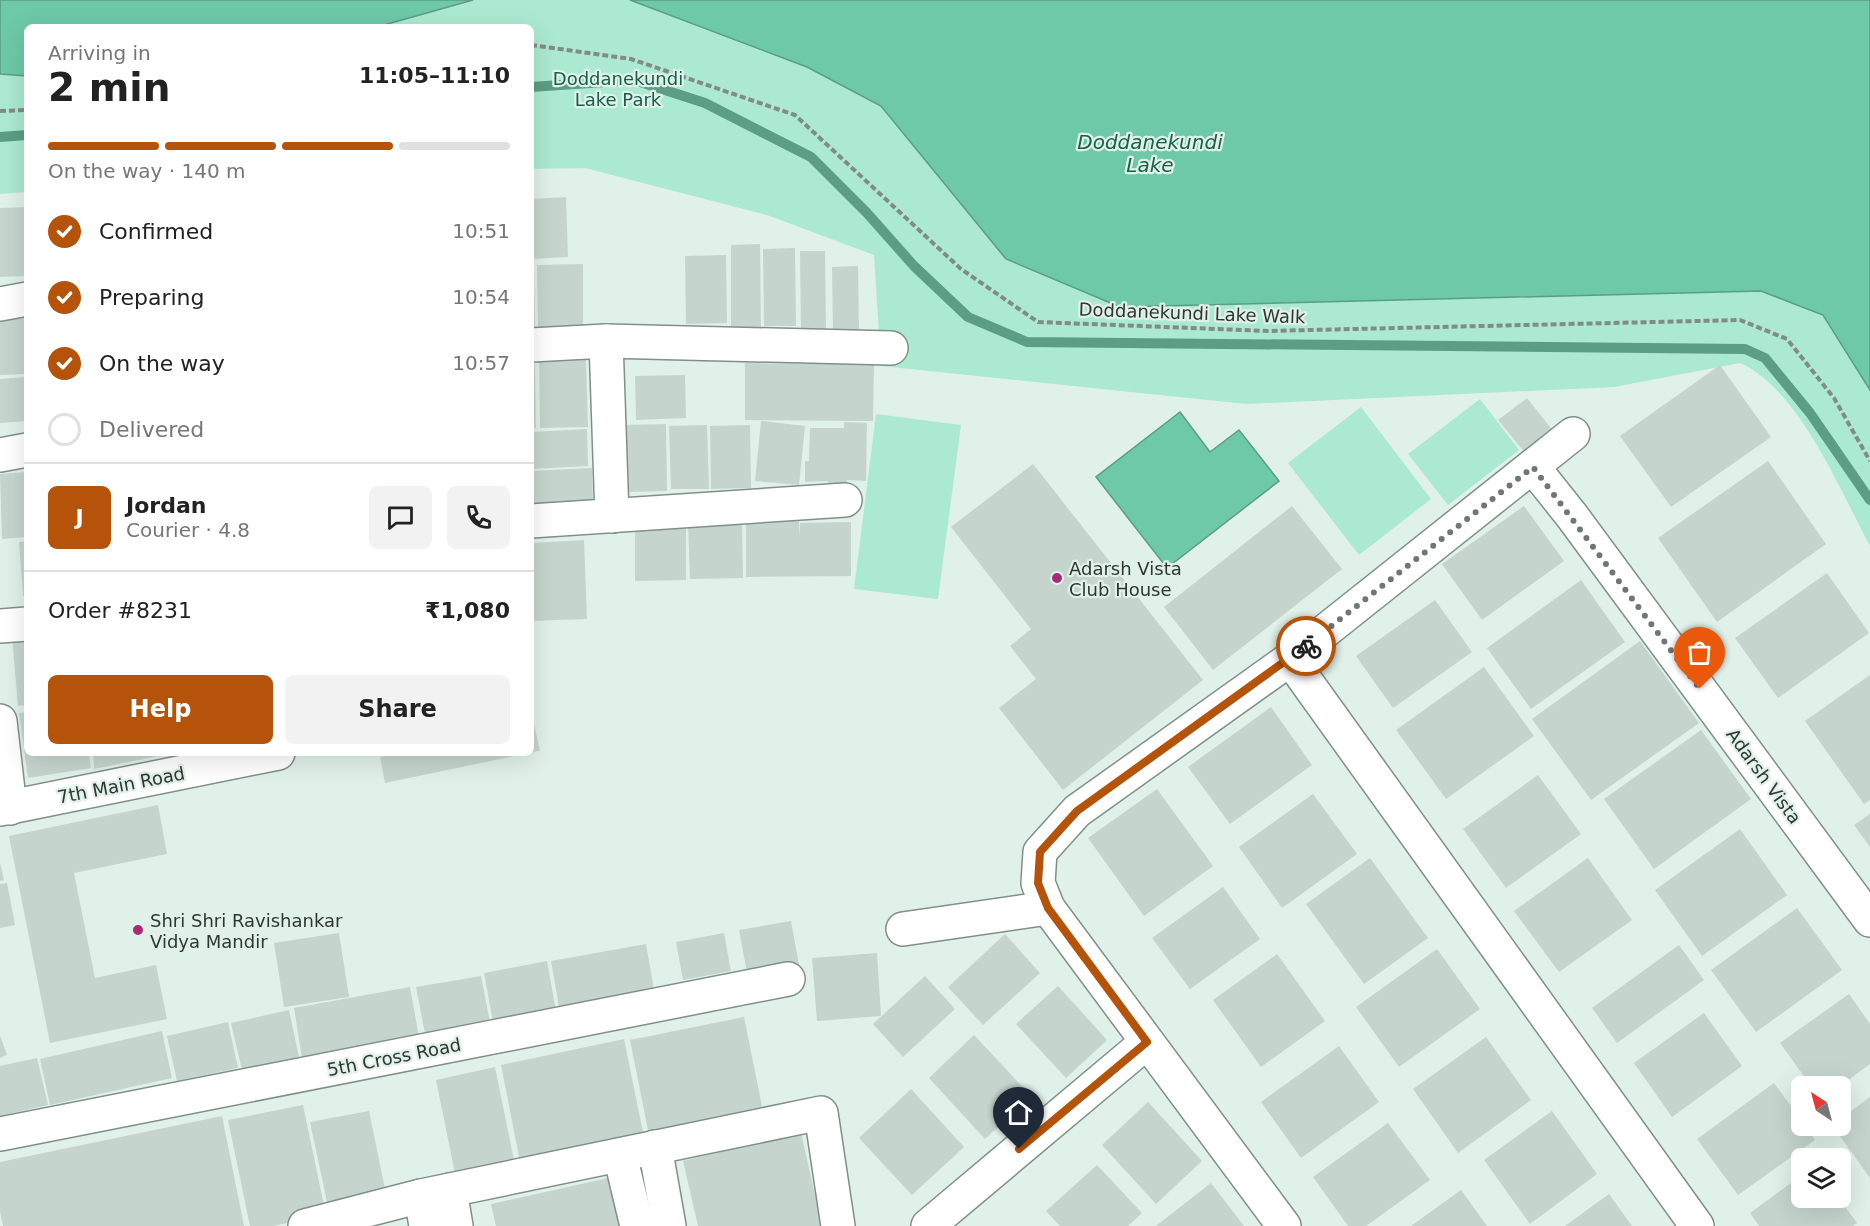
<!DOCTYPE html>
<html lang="en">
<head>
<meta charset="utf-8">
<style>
	:root { --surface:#fff; --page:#f2f2f2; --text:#222; --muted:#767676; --line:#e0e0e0; --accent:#b45309 }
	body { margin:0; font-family:"DejaVu Sans",sans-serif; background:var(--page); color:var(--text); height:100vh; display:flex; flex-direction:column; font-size:22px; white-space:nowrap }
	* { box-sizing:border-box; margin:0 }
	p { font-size:20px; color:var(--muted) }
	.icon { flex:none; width:33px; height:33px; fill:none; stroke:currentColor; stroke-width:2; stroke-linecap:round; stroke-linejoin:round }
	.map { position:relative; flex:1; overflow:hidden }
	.side { position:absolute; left:24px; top:24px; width:510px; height:732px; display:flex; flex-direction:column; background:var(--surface); border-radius:9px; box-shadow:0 6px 24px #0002 }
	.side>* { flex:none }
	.needle { width:39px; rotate:324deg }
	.controls { position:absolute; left:1791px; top:1076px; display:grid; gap:12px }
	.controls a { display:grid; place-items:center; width:60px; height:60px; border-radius:9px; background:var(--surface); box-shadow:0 6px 24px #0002; font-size:30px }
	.pin { position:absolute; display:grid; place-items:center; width:51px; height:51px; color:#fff; margin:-62px -26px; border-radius:50% 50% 50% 0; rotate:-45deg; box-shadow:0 0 6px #0007 }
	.pin .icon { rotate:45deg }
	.courier { position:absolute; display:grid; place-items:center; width:60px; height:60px; margin:-30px; border:4px solid #b45309; border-radius:50%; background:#fff; color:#222; box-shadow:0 2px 8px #0007 }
	.head em { font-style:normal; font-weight:700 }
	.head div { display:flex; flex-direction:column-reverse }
	.head { display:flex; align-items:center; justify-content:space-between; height:102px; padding:0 24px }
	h1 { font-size:39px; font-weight:700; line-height:45px }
	.bar { display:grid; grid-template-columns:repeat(4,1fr); gap:9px 6px; align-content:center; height:72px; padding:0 24px }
	.bar i { height:8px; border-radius:4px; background:var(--line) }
	.bar .active { background:var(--accent) }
	.bar p { grid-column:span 4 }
	.line { display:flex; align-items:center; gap:15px; padding:0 24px; border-top:2px solid var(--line) }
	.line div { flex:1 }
	.round { display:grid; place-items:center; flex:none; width:63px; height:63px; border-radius:9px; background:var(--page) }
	ol { padding:0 24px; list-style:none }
	li { display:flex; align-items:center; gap:18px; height:66px }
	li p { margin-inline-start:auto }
	li .icon { padding:6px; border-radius:50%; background:var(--accent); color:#fff; stroke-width:4 }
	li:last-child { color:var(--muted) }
	li i { width:33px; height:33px; border:3px solid var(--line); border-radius:50% }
	.action { display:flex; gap:12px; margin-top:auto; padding:12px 24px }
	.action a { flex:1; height:69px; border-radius:9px; background:var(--accent); color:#fff; font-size:24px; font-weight:700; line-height:69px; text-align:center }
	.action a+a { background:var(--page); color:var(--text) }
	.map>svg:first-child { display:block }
	.green { fill:#ace9d1 }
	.water { fill:#6dc9a8; stroke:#5b9d85; stroke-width:1.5 }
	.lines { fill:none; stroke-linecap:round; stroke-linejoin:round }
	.stream { stroke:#5b9d85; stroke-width:10 }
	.building { fill:#c5d5ce }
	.minor-casing { stroke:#809089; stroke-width:36 }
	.path { stroke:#818c87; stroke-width:4; stroke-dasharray:6 3; stroke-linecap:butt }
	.minor { stroke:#fff; stroke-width:33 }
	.done { stroke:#6e7773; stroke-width:6; stroke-dasharray:0 10.8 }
	.route { stroke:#b45309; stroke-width:8 }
	.poi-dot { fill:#ab2a78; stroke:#e0f1e9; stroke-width:2 }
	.labels { text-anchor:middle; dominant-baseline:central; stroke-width:4.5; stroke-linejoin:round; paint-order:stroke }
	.park-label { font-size:18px; fill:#175f4a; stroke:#e0f1e9 }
	.street-label { font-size:18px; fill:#303633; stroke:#e0f1e9 }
	.poi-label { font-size:18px; fill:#303633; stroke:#e0f1e9; text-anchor:start }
	.water-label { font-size:20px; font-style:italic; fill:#19614b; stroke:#e0f1e9 }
</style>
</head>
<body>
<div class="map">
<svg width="1870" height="1226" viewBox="0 0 1870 1226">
	<rect width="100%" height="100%" fill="#e0f1e9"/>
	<g class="green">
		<path d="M473 0H630L807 67 881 106 1006 259 1120 307 1761 291 1823 315 1870 390V546C1840 490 1799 389 1740 363L1614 387 1246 404 881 366 874 255 767 215 585 168 531 169V27H377Z"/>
		<polygon points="0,74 27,76 27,192 0,194"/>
		<polygon points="1480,399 1519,450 1448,505 1408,454"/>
		<polygon points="1361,407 1431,499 1359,555 1288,463"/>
		<polygon points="876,414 961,425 938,599 854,589"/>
	</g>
	<g class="water">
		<polygon points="0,0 473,0 377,27 27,27 27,76 0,74"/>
		<polygon points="630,0 1870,0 1870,390 1823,315 1761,291 1120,307 1006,259 881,106 807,67"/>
		<polygon points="1180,412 1210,452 1239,430 1279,481 1167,568 1096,477"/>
	</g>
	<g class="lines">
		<g class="stream">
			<polyline points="531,87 634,80 705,103 811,157 867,213 914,266 968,317 1027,342 1745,349 1765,358 1810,413 1870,500"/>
			<polyline points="0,137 27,135"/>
		</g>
	</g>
	<g class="building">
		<polygon points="566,197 568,257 531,259 531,199"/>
		<polygon points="27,207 27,276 0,277 0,208"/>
		<polygon points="760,244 761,327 731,327 731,245"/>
		<polygon points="795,248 796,326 764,326 763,249"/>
		<polygon points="800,251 825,251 826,329 801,330"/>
		<polygon points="726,255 727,323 686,324 685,256"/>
		<polygon points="583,264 583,326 538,327 537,265"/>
		<polygon points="858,266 859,333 833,333 832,267"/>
		<polygon points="531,268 534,268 535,327 531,327"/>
		<polygon points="27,310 27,374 0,375 0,311"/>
		<polygon points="586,360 588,427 540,428 539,361"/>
		<polygon points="745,363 874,364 873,421 745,420"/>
		<polygon points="531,364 535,364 536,428 531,428"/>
		<polygon points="1720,365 1771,437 1671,507 1620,436"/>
		<polygon points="685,375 686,418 636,420 635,376"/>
		<polygon points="27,377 27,421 0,423 0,379"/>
		<polygon points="1527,398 1554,432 1526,454 1498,420"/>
		<polygon points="761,421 805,426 799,485 755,481"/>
		<polygon points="844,422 867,423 866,481 847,480 847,486 828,486 828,481 805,482 805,461 809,461 810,428 844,428"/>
		<polygon points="666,424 667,491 628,492 626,425"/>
		<polygon points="707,425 709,489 671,489 669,426"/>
		<polygon points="750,425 751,488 711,489 710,426"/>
		<polygon points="587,429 588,466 531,469 531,432"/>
		<polygon points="1768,461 1826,544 1717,622 1658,538"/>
		<polygon points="1033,464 1203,680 1063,790 999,708 1036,679 1010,646 1031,629 951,527"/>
		<polygon points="592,468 593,508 531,511 531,471"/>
		<polygon points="27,472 27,537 2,539 0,474"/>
		<polygon points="1292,506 1342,569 1213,670 1164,607"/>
		<polygon points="1524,506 1564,561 1482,620 1442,564"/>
		<polygon points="746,521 799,521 799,538 800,523 851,522 851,576 746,577"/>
		<polygon points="742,522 743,578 690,579 688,523"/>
		<polygon points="686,527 686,580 635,581 635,529"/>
		<polygon points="584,540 587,619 531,621 531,543"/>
		<polygon points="27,541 27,596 23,596 19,542"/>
		<polygon points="1827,573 1869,633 1778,698 1735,638"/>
		<polygon points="1581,580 1625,642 1531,709 1487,648"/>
		<polygon points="1435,600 1472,652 1393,708 1356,656"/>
		<polygon points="27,636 27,705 18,706 12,637"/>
		<polygon points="1640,641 1699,723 1591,800 1532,719"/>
		<polygon points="1484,667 1534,736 1446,799 1396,730"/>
		<polygon points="1870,675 1870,800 1864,804 1805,721"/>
		<polygon points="1271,707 1312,765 1230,824 1188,767"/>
		<polygon points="27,712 27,753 89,753 91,768 28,778 19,713"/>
		<polygon points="531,724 534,724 540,751 531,752"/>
		<polygon points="1701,730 1751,799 1654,869 1604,799"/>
		<polygon points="93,753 159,753 159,756 94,769"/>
		<polygon points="397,753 524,753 524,754 385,783 380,757"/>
		<polygon points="1538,775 1581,834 1506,888 1463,829"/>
		<polygon points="1157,789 1213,866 1144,916 1088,838"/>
		<polygon points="1313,794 1357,854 1282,908 1239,847"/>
		<polygon points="158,805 167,854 74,873 95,978 156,965 167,1019 50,1043 9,836"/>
		<polygon points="1870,814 1870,847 1854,825"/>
		<polygon points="1740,829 1787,895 1702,956 1655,890"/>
		<polygon points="1370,858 1428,938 1364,984 1306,904"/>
		<polygon points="1588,858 1632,920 1559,972 1514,911"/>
		<polygon points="0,863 4,880 0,881"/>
		<polygon points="7,883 15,925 0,928 0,884"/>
		<polygon points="1223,887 1260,939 1190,989 1152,938"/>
		<polygon points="1797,908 1842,970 1756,1032 1711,970"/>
		<polygon points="791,921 799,965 747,973 739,930"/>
		<polygon points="339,933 349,997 284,1007 274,943"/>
		<polygon points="724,933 731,971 683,980 676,942"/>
		<polygon points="1005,934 1040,973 983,1025 948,987"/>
		<polygon points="646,944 654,990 559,1007 551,961"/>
		<polygon points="1679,945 1704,980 1617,1043 1592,1008"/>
		<polygon points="1437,949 1480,1009 1399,1067 1356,1007"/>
		<polygon points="877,953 881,1016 817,1021 812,958"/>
		<polygon points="1277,954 1325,1021 1261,1067 1213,1000"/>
		<polygon points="547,961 556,1011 493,1022 484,973"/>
		<polygon points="481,976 490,1022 425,1034 416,987"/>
		<polygon points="925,976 955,1009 903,1057 873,1024"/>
		<polygon points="1058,986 1107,1040 1066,1078 1016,1024"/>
		<polygon points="410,987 419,1037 302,1058 294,1008"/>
		<polygon points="1849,994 1870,1024 1870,1064 1840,1086 1811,1086 1780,1043"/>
		<polygon points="289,1010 299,1057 242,1070 231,1023"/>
		<polygon points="1704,1013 1742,1066 1672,1117 1634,1063"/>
		<polygon points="744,1017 765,1121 651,1145 630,1040"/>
		<polygon points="228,1022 238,1068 177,1081 167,1036"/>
		<polygon points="162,1031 172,1078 50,1105 40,1059"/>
		<polygon points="0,1035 7,1055 0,1058"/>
		<polygon points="974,1035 1031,1096 985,1139 929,1078"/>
		<polygon points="1486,1037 1531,1100 1458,1153 1413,1089"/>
		<polygon points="624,1039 646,1147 522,1172 501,1065"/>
		<polygon points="1339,1046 1379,1102 1301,1158 1261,1102"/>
		<polygon points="37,1058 48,1105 0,1116 0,1066"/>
		<polygon points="495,1067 516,1170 457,1183 436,1080"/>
		<polygon points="1774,1083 1802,1121 1802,1125 1805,1125 1815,1140 1738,1195 1697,1139"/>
		<polygon points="911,1089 964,1147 912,1195 859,1138"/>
		<polygon points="1870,1097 1870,1178 1832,1125 1840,1125 1840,1119"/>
		<polygon points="1148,1102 1202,1161 1156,1204 1102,1145"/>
		<polygon points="303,1105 326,1215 273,1226 250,1226 228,1120"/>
		<polygon points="369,1111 387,1199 329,1211 310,1122"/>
		<polygon points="1552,1111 1597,1174 1530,1224 1484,1160"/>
		<polygon points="222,1116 244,1226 3,1226 0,1211 0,1162"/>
		<polygon points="1388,1123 1430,1180 1366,1226 1348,1226 1313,1177"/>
		<polygon points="801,1133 822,1226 698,1226 683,1161"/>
		<polygon points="1097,1165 1142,1213 1128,1226 1060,1226 1046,1211"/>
		<polygon points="1802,1175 1802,1197 1838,1197 1857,1223 1853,1226 1759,1226 1750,1213"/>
		<polygon points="608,1178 619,1226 496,1226 491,1204"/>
		<polygon points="1211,1183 1244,1226 1156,1226"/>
		<polygon points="1461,1190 1487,1226 1411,1226"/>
		<polygon points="1609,1194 1632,1226 1565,1226"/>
	</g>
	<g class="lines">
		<g class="minor-casing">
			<g id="minor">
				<polyline points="0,304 27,299"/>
				<polyline points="606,341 612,516"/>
				<polyline points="531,345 606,341 891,348"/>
				<polyline points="0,455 27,450"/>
				<polyline points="1533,467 1572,516 1870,920"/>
				<polyline points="531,521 845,500"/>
				<polyline points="0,626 27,624"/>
				<polyline points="1290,659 1697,1226"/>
				<polyline points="0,721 10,808"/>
				<polyline points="0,809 278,753"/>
				<polyline points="903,929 1048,908"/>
				<polyline points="0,1134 788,979"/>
				<polyline points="655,1147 669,1226"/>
				<polyline points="620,1155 637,1226"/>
				<polyline points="450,1190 456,1226"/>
				<polyline points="421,1196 426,1226"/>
				<polyline points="305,1226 421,1196 821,1113 838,1226"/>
				<polyline points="928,1226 1147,1042"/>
				<polyline points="1284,1226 1048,908 1038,883 1040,852 1077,811 1290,659 1573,434"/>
			</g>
		</g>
		<g class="path">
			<polyline points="531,45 631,59 795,115 961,269 1038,322 1268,331 1740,320 1787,339 1834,398 1870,461"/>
			<polyline points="0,111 27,110"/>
		</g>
		<use href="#minor" class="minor"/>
	</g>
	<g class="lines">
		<polyline class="done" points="1306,646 1533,467 1700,689"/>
		<polyline class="route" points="1019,1149 1147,1042 1048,908 1038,883 1040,852 1077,811 1306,646"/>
	</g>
	<g class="poi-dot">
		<circle cx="1057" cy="578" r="6"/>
		<circle cx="138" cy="930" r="6"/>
	</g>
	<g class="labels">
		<g class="park-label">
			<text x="618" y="78">Doddanekundi<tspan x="618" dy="21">Lake Park</tspan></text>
		</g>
		<g class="street-label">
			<text transform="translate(1192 313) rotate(2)">Doddanekundi Lake Walk</text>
			<text transform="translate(1764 776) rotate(54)">Adarsh Vista</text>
			<text transform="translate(121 785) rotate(-11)">7th Main Road</text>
			<text transform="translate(394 1057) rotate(-11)">5th Cross Road</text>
		</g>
		<g class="poi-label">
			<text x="1069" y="568">Adarsh Vista<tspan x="1069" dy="21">Club House</tspan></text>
			<text x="150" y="920">Shri Shri Ravishankar<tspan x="150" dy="21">Vidya Mandir</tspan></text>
		</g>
		<g class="water-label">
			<text x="1150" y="142">Doddanekundi<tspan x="1150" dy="23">Lake</tspan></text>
		</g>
	</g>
</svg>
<div class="controls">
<a><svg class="needle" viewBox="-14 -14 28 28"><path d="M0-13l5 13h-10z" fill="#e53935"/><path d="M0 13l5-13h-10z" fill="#767676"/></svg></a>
<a><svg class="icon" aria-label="layers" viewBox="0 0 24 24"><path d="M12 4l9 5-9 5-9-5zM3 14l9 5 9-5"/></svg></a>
</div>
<div class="pin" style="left:1700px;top:689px;background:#ea580c"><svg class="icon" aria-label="bag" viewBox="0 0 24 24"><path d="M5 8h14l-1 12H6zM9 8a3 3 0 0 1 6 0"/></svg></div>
<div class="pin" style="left:1019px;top:1149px;background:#1f2937"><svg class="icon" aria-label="home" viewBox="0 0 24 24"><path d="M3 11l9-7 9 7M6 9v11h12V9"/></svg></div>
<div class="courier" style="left:1306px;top:646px"><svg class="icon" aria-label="bike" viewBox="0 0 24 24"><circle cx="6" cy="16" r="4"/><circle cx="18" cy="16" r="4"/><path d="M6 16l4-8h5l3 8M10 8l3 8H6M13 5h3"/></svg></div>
<section class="side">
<div class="head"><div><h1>2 min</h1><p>Arriving in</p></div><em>11:05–11:10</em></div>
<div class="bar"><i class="active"></i><i class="active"></i><i class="active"></i><i></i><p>On the way · 140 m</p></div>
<ol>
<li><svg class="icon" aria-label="check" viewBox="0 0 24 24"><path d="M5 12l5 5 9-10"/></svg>Confirmed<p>10:51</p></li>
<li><svg class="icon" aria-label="check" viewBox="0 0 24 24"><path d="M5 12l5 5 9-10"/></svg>Preparing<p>10:54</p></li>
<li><svg class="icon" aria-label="check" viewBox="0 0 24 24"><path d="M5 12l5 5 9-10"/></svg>On the way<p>10:57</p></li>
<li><i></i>Delivered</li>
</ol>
<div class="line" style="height:108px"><b class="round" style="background:var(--accent);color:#fff">J</b><div><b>Jordan</b><p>Courier · 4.8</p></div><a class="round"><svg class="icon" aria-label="chat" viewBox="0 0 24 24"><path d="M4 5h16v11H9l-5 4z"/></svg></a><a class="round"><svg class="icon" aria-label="phone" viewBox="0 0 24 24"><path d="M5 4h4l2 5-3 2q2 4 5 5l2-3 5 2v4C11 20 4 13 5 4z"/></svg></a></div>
<div class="line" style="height:78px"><div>Order #8231</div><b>₹1,080</b></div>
<div class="action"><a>Help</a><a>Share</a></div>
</section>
</div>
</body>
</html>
